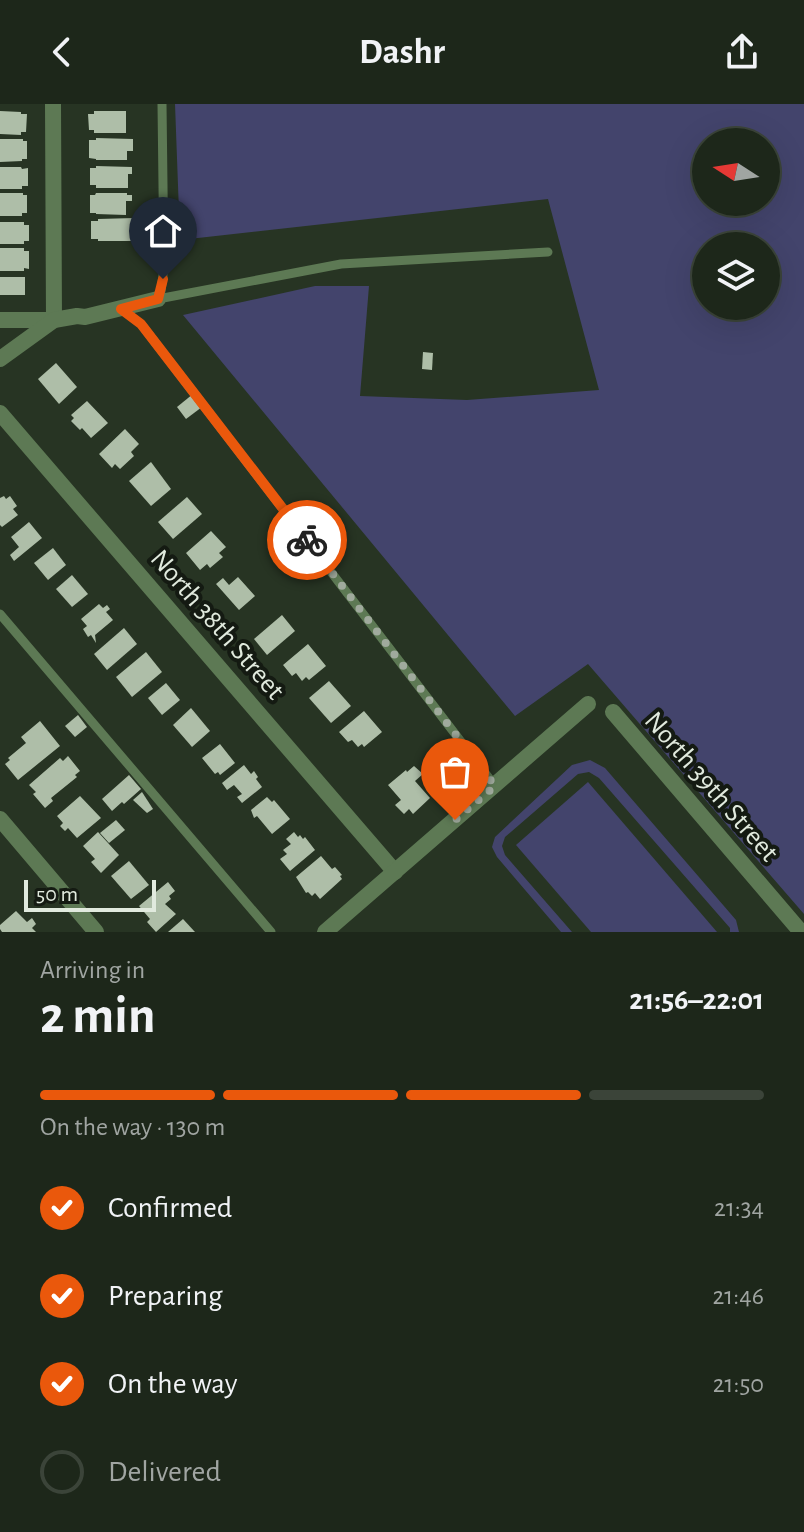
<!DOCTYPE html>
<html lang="en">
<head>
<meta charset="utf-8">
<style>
	:root { --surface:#1d271a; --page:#252f23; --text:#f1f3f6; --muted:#a0a5a2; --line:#3b4439; --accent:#ea580c }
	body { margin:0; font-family:"Alegreya Sans",sans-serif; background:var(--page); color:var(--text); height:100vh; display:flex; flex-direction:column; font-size:30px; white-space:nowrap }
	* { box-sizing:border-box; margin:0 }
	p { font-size:26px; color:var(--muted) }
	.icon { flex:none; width:44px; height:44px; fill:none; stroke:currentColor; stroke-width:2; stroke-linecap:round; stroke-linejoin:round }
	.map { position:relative; height:828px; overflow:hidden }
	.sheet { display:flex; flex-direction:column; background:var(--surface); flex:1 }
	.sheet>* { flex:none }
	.needle { width:52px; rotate:282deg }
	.tools { position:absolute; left:692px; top:24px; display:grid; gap:16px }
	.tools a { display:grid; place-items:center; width:88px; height:88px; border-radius:50%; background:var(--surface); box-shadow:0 8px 32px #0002,0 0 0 2px var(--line); font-size:40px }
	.scale { position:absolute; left:24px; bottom:20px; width:132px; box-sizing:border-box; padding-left:8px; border:4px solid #e1eade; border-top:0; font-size:22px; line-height:28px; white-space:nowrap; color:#e1eade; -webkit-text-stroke:6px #141a12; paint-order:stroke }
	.pin { position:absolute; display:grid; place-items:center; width:68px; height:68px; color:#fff; margin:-82px -34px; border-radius:50% 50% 50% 0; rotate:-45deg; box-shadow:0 0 8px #0007 }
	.pin .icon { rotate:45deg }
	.courier { position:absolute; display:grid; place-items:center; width:80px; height:80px; margin:-40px; border:6px solid #ea580c; border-radius:50%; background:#fff; color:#222; box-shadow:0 2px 10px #0007 }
	.head em { font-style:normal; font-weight:600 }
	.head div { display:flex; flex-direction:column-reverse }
	.head { display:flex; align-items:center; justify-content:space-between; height:136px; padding:0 40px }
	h1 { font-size:52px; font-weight:600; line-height:60px }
	.bar { display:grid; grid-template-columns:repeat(4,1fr); gap:12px 8px; align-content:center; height:96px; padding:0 40px }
	.bar i { height:10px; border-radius:6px; background:var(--line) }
	.bar .on { background:var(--accent) }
	.bar p { grid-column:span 4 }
	ol { padding:0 40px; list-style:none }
	li { display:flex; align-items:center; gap:24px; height:88px }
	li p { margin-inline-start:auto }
	li .icon { padding:8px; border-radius:50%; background:var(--accent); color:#fff; stroke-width:4 }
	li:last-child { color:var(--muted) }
	li i { width:44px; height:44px; border:4px solid var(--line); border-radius:50% }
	header { display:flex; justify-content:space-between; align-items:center; height:104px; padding:0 40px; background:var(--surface); font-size:36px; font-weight:600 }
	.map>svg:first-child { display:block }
	.green { fill:#43446c; fill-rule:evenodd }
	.building { fill:#aebea8 }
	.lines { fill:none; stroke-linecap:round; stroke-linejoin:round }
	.service { stroke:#5d7954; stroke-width:9 }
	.minor { stroke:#5d7954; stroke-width:16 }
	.done { stroke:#a0aa9d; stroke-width:8; stroke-dasharray:0 14.4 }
	.route { stroke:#ea580c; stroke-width:10 }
	.labels { text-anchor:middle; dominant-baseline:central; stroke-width:8; stroke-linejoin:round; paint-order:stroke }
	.street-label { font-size:28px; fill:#e1eade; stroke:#141a12 }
</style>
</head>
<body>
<header><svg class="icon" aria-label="back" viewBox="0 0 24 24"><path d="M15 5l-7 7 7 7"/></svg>Dashr<svg class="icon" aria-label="share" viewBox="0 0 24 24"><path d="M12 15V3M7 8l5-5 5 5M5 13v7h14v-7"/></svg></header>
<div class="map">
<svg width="804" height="828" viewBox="0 0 804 828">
	<rect width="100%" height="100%" fill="#273423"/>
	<g class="green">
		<path d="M175 0H804V810L588 560 515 612 183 211 315 182H369L360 292 467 296 599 286 548 95 180 136ZM766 38V98H706V38ZM766 142V202H706V142Z"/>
		<polygon points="590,656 605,664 736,816 739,828 730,828 730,824 599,674 589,668 578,670 505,733 502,742 505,751 572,828 561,828 497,753 492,743 495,733 572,661"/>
		<polygon points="588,678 717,828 591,828 516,741"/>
	</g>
	<g class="building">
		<polygon points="0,7 21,8 21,10 27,10 26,28 21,28 21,31 0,30"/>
		<polygon points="94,7 126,7 126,29 94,29 94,26 89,26 88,10 94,10"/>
		<polygon points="96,34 133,35 133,47 127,47 127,56 96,56 96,55 89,54 89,36 96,36"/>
		<polygon points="0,35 23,35 23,37 27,37 27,55 22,55 22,57 0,58"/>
		<polygon points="96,62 132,63 132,70 128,70 128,84 96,84 96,81 90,81 90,64 96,64"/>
		<polygon points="0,63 21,63 22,65 28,64 28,82 22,82 22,85 0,85"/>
		<polygon points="0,89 23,89 23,91 27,91 27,109 22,109 22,112 0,112"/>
		<polygon points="96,89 127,89 127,91 132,91 132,97 126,97 126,111 96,110 96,109 90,109 90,91 95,91"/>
		<polygon points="134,114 134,122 136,122 136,137 98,137 98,135 91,135 91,117 98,117 98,115"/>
		<polygon points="146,114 156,114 155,137 145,136"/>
		<polygon points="0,118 24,118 24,121 29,121 29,137 24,137 24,140 0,140"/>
		<polygon points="0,144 24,144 24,147 29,147 29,165 24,164 24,167 0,167"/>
		<rect x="0" y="173" width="25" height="18"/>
		<polygon points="423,248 433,249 432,266 422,265"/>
		<polygon points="56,259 77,283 59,300 38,275"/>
		<polygon points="193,290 202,303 186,315 177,303"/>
		<polygon points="87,297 108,319 91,334 82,324 80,326 71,317 74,314 71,311"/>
		<polygon points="125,325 139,340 131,348 134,352 120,365 115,360 112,364 99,350"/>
		<polygon points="151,358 171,385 151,402 129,377"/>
		<polygon points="4,392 6,395 10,392 17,402 13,405 18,411 2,423 0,421 0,394"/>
		<polygon points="187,393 202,410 173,435 158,418"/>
		<polygon points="29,418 42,434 14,457 10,451 19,443 11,433"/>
		<polygon points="211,427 226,443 219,449 223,453 210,464 207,460 200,466 186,449"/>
		<polygon points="53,444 66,461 48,476 34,459"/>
		<polygon points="72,471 88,490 72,503 56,485"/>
		<polygon points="238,473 255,492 239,506 216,480 223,474 229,481"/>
		<polygon points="99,500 103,504 107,501 110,505 106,508 113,516 95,531 96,539 91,531 88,533 83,525 87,522 81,515"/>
		<polygon points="282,511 295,527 267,551 254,535"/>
		<polygon points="124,524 137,540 107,566 94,550"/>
		<polygon points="308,540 326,562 309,576 306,573 302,577 296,569 292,572 283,561"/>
		<polygon points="146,548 162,568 132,593 116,573"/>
		<polygon points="329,577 351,602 331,619 309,594"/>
		<polygon points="166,579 180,596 162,611 148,594"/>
		<polygon points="191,604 210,627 192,643 173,621"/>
		<polygon points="364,607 382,628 364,643 362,640 358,643 352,636 348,638 339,628"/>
		<polygon points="78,611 87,623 75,633 65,622"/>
		<polygon points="40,617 60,642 18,676 5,660 10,656 8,654 26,639 21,633"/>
		<polygon points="220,640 235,659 220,671 218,668 215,670 202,654"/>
		<polygon points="68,652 80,667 75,671 77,673 51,694 53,697 45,704 33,690 36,688 29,681 60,654 63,657"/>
		<polygon points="244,661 251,670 254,667 258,673 256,675 262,683 242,699 237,693 242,690 234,681 227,686 222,679"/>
		<polygon points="414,662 423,670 415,677 430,694 413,710 409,705 404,710 395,701 401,696 388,681 406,666 407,668"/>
		<polygon points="129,671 141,685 124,700 122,698 112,707 102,695"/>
		<polygon points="142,688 153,705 147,709 133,696"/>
		<polygon points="80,692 101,714 77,734 68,724 65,727 60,722 63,719 57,712"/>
		<polygon points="267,693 272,698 274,696 290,715 272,730 257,712 254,714 251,706"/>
		<polygon points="116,716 125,726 109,739 100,729"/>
		<polygon points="98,728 119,751 101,769 91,758 95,755 83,742"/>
		<polygon points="294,728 298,733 300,731 303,735 305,733 315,746 290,767 280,755 287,750 283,746 291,740 286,735"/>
		<polygon points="321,752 332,765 335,763 342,771 340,772 342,775 320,795 315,789 312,792 308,788 306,789 296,773"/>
		<polygon points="129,757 149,781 131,795 111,772"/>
		<polygon points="168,778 175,787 169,792 171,795 165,800 176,810 156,828 147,818 150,815 139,802"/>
		<polygon points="16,807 27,818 32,814 36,820 32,824 36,828 2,828 0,825 0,821"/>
		<polygon points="183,815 195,828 168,828"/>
	</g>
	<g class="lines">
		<g class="service">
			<polyline points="158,195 341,160 548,148"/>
			<polyline points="158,195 161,187 164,163 162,0"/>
			<polyline points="121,205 141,220 495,682"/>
			<polyline points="0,510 271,828"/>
		</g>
		<g class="minor">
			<polyline points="0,216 54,216 53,0"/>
			<polyline points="0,255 54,216 77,212 85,213 158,195"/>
			<polyline points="0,309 395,768"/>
			<polyline points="613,608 801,828"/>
			<polyline points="0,715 96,828"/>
			<polyline points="325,828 588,600"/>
		</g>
	</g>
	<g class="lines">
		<polyline class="done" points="307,436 495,682 455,716"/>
		<polyline class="route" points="163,175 158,195 121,205 141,220 307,436"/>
	</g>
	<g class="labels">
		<g class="street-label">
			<text transform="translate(217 521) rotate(49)">North 38th Street</text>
			<text transform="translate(711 683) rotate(49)">North 39th Street</text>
		</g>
	</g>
</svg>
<div class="tools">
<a><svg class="needle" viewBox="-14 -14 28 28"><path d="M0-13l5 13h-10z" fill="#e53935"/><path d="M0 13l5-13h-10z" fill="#a0a5a2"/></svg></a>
<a><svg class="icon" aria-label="layers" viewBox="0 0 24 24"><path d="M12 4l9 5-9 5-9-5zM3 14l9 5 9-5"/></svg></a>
</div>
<div class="scale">50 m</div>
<div class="pin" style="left:455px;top:716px;background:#ea580c"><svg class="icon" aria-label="bag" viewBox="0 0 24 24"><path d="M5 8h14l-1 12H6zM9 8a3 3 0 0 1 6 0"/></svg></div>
<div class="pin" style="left:163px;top:175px;background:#1f2937"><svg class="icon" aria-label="home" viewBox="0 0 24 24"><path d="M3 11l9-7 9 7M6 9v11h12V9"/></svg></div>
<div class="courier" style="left:307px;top:436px"><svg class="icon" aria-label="bike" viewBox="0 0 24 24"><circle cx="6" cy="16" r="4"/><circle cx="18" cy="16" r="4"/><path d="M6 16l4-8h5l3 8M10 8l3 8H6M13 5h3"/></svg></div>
</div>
<section class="sheet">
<div class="head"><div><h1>2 min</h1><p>Arriving in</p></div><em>21:56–22:01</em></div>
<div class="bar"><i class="on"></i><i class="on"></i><i class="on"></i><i></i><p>On the way · 130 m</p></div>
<ol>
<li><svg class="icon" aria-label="check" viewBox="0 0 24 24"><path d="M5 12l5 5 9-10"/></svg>Confirmed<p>21:34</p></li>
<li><svg class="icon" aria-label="check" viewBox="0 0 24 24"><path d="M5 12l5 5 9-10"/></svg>Preparing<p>21:46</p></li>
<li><svg class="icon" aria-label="check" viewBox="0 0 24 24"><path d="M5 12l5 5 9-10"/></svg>On the way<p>21:50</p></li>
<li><i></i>Delivered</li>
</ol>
</section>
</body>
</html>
